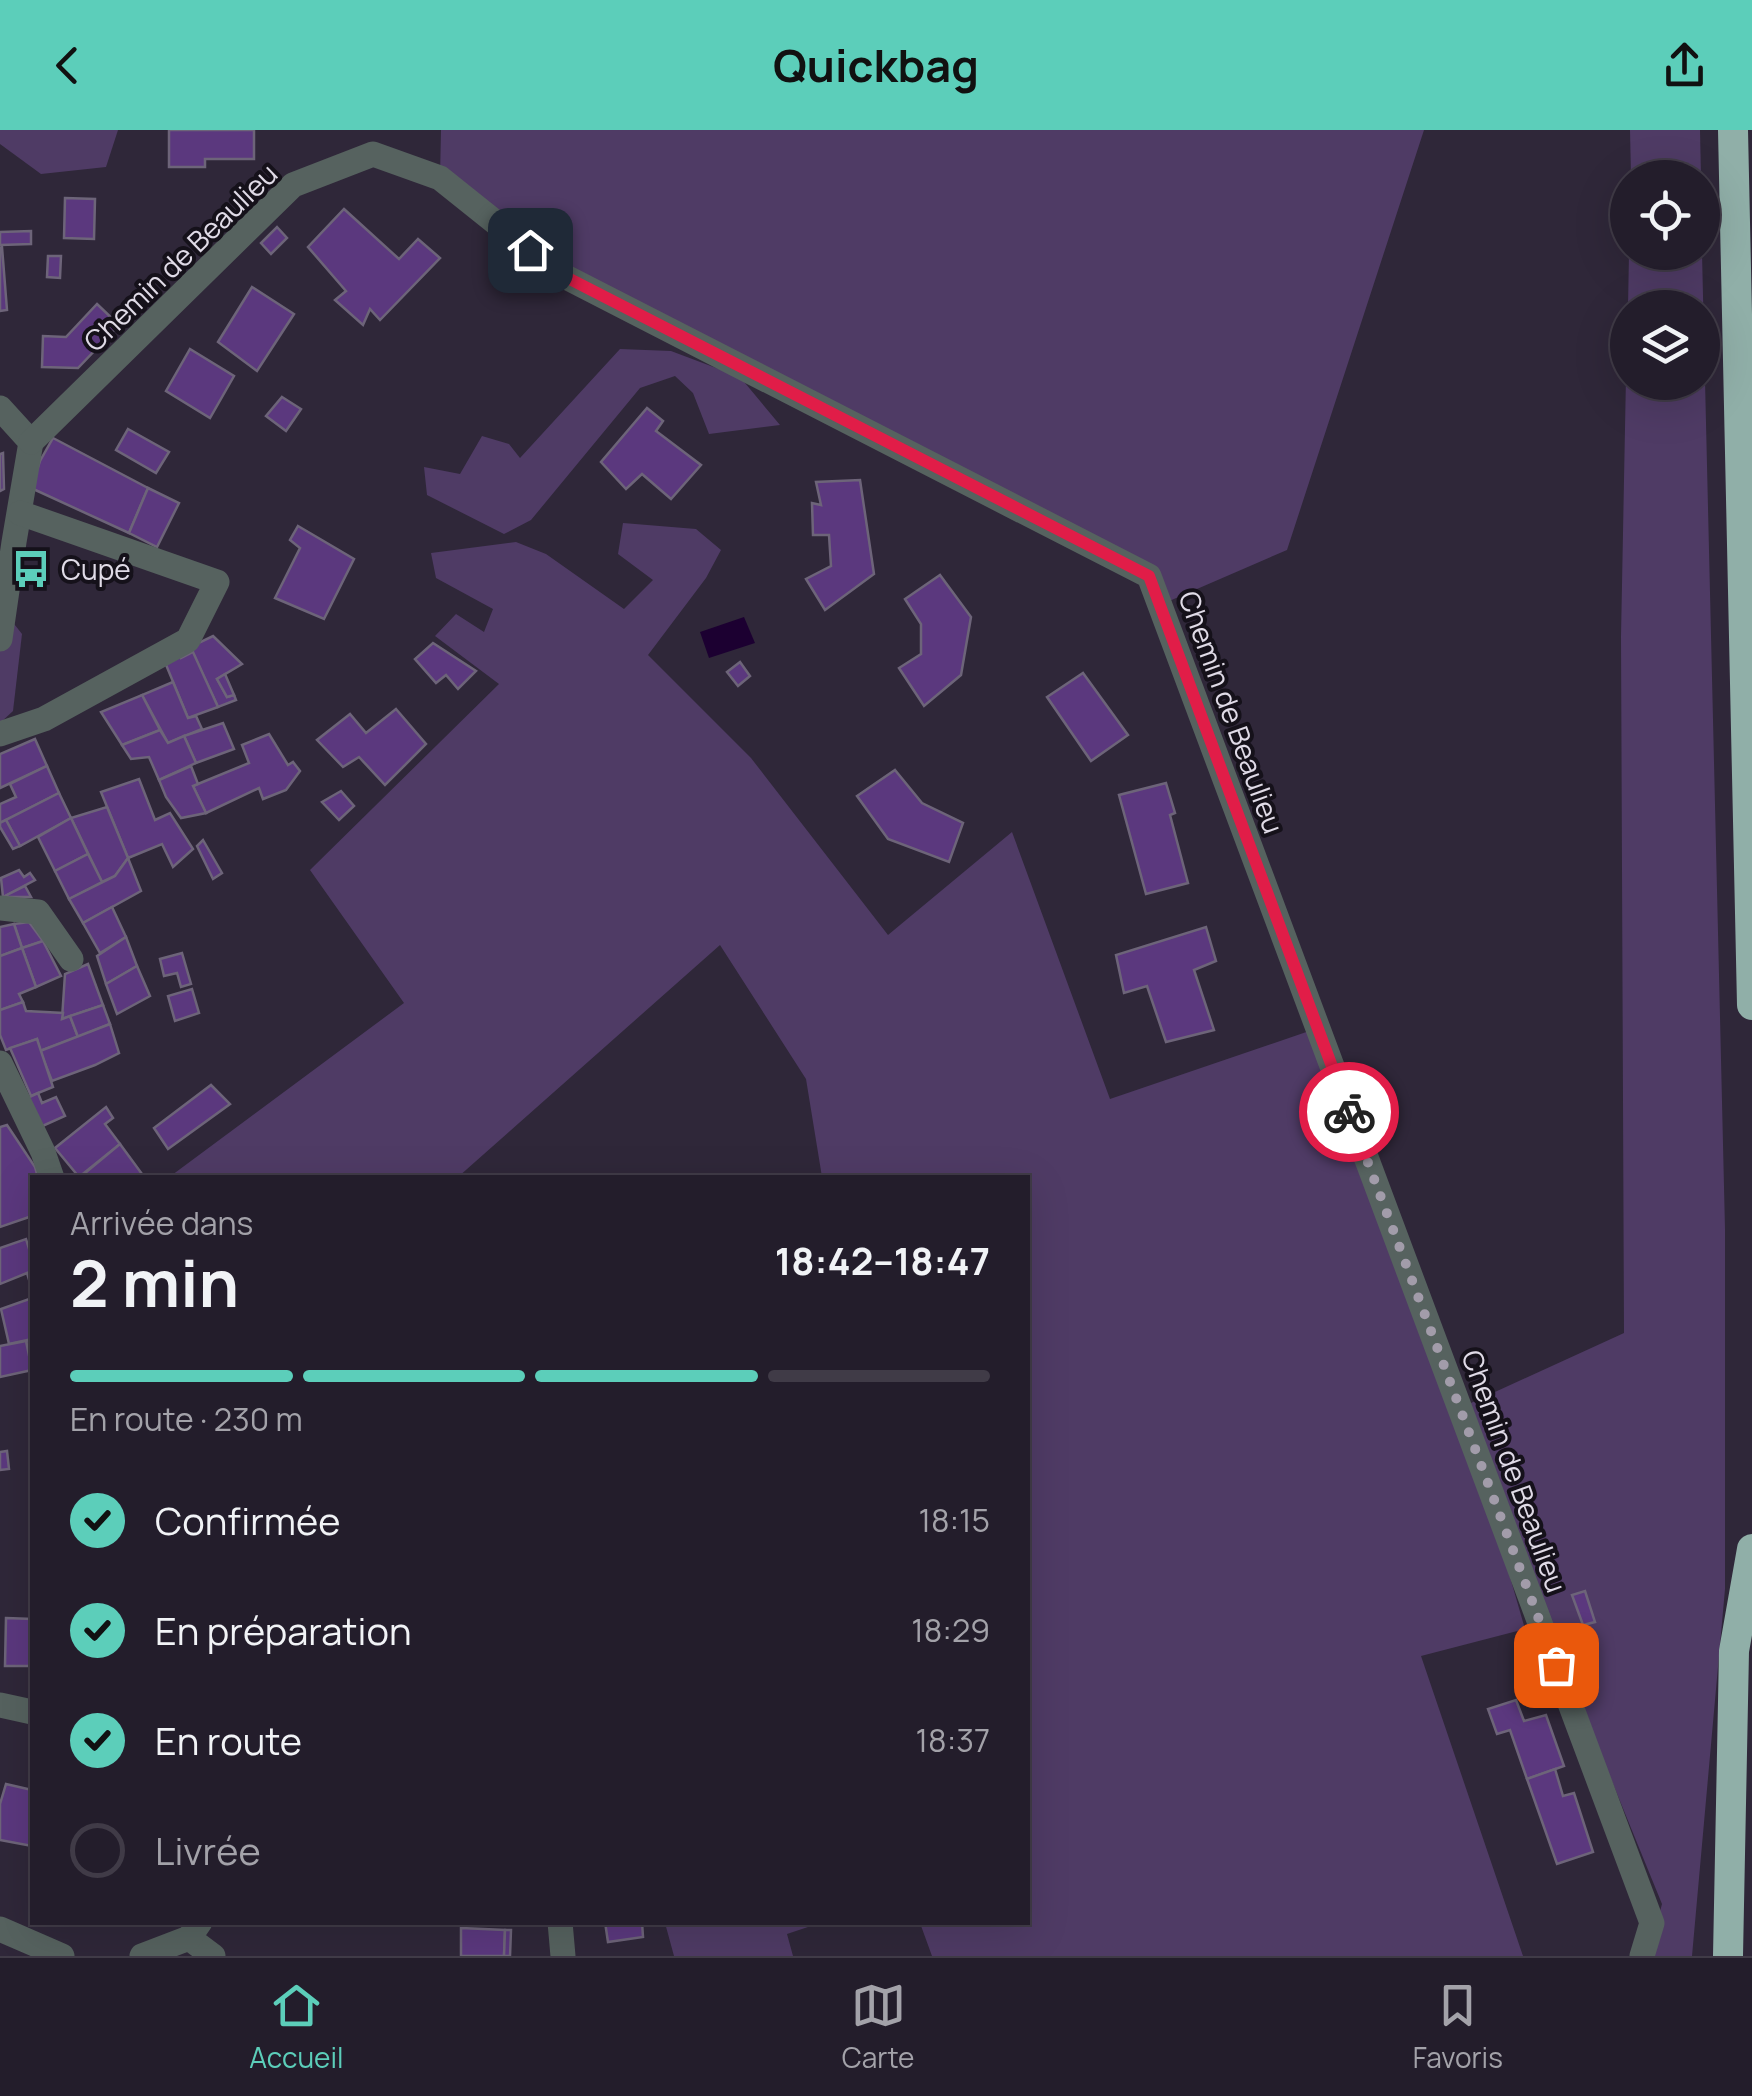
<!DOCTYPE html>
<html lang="fr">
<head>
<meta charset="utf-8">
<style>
	:root { --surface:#231d2b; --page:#2b2633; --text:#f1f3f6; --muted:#a3a2a9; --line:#403b47; --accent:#5cceba }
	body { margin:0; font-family:Manrope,sans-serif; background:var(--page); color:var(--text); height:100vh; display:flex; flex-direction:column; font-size:38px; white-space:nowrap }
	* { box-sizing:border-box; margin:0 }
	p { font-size:32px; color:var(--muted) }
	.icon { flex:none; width:55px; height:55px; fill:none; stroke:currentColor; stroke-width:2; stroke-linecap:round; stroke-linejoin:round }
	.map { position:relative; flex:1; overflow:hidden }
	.side { position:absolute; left:30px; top:1045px; width:1000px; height:750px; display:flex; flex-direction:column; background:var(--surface); border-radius:0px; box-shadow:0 10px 40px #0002,0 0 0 2px var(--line) }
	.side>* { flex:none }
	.tools { position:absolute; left:1610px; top:30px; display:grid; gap:20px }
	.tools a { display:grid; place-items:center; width:110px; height:110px; border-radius:50%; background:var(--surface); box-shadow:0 10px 40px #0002,0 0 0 2px var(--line); font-size:50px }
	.pin { position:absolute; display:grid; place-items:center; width:85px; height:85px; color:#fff; margin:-42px; border-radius:20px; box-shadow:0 5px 15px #0006 }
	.courier { position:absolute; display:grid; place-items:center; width:100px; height:100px; margin:-50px; border:8px solid #e11d48; border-radius:50%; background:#fff; color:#222; box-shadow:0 2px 12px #0007 }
	.headline em { font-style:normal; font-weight:700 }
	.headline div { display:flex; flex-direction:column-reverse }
	.headline { display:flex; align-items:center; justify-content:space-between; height:170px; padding:0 40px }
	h1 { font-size:65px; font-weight:700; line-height:75px }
	.bar { display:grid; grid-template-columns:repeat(4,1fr); gap:15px 10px; align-content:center; height:120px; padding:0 40px }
	.bar i { height:12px; border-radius:8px; background:var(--line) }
	.bar .active { background:var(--accent) }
	.bar p { grid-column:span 4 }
	ol { padding:0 40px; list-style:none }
	li { display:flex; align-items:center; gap:30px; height:110px }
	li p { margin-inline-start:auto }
	li .icon { padding:10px; border-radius:50%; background:var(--accent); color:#111; stroke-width:4 }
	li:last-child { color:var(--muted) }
	li i { width:55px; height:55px; border:5px solid var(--line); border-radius:50% }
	header { display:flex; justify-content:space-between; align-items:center; height:130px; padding:0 40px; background:var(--accent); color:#111; font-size:45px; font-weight:700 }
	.menu { display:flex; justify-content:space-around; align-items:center; height:140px; border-top:2px solid var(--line); background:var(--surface); font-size:28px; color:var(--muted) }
	.menu a { display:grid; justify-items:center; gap:5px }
	.menu .active { color:var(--accent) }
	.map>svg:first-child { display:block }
	.green { fill:#4f3b65 }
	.water { fill:#1c0031 }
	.building { fill:#5b387e; stroke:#6d6479; stroke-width:2.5 }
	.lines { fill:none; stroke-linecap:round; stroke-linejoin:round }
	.minor { stroke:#56625f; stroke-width:25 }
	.highway { stroke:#90afa8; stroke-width:30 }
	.done { stroke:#a29caa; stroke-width:10; stroke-dasharray:0 18 }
	.route { stroke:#e11d48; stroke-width:12 }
	.labels { text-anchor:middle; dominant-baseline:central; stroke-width:8; stroke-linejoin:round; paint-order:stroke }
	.street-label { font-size:28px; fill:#e0dbe7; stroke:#15111a }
	.poi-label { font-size:28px; fill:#e0dbe7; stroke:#15111a; text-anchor:start }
</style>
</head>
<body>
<header><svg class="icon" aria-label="back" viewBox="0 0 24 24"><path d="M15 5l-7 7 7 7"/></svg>Quickbag<svg class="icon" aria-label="share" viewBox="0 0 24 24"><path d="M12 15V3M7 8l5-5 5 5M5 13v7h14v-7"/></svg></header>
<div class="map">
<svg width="1752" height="1826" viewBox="0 0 1752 1826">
	<rect width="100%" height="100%" fill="#2f2739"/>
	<g class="green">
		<polygon points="0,0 118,0 106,37 41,44 0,14"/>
		<polygon points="441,0 1424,0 1287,420 1160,475 1149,446 560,144 440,48"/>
		<polygon points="1630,0 1700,0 1701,47 1631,47"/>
		<polygon points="1629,123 1702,123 1725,1099 1725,1459 1692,1826 1648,1826 1662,1774 1465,1291 1525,1499 1421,1526 1523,1826 932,1826 920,1793 1028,1792 1028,1048 822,1047 806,949 720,815 458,1047 168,1048 404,873 310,740 499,554 435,506 456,484 484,502 493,479 436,448 431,423 516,412 546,424 624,479 653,450 618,424 623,393 696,399 721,420 706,448 648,525 751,628 888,805 1012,702 1110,969 1318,898 1460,1278 1624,1203 1621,507 1627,194 1628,252 1702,252 1702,178 1628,177"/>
		<polygon points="620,219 671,221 740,247 780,295 709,304 693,263 675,246 640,258 531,390 504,404 427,365 424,337 460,344 482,306 509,314 520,328"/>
		<polygon points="0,476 22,504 13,581 0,593"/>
		<polygon points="665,1793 665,1792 820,1793 787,1804 793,1826 674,1826"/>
	</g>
	<polygon class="water" points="744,487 755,513 709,528 700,502"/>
	<g class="building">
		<polygon points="169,0 254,0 254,29 205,29 205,37 169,37"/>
		<polygon points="65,68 95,69 94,109 64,108"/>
		<polygon points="344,79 399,129 418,109 440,128 380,190 370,179 363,195 335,170 346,161 308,117"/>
		<polygon points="277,97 287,108 271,124 261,113"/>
		<polygon points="31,101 31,114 0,115 0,102"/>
		<polygon points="2,117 7,180 0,181 0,118"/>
		<polygon points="48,126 61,126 60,148 47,147"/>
		<polygon points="252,157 294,184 257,241 218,212"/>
		<polygon points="97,174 119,195 78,238 42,237 43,206 66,207"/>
		<polygon points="190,219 234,246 210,288 166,261"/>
		<polygon points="282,267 301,279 286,301 266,286"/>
		<polygon points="647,278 663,291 656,301 701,335 671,369 642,344 626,359 601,332"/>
		<polygon points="128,299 169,322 156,343 116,320"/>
		<polygon points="53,308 148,358 129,403 31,358 40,331"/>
		<polygon points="3,323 4,359 0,361 0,324"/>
		<polygon points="860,350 874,444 825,480 806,449 831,436 829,405 813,405 812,373 821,375 816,352"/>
		<polygon points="148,358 179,373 157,417 129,403"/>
		<polygon points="298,396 354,429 324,489 275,468 300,418 290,410"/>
		<polygon points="940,445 971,487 961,545 924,576 899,538 921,524 921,494 905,469"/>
		<polygon points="213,506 242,534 217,549 227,567 234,565 236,570 218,577 190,517"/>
		<polygon points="433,513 476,541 458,559 446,545 436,553 415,529"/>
		<polygon points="193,522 218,577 188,588 164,530 179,523 181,528"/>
		<polygon points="740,532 750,546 738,556 727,542"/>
		<polygon points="1083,543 1128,605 1091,631 1047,567"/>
		<polygon points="225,544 234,565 227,567 217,549"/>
		<polygon points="173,552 188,588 196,586 202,599 168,613 142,565"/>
		<polygon points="142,565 160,600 122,615 101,582"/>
		<polygon points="396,579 426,614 385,655 359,627 343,637 317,610 350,584 366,603"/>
		<polygon points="223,593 234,619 196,633 184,606"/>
		<polygon points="160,600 168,613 184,606 196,633 159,650 149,627 131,629 122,615"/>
		<polygon points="269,604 288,635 293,632 300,641 286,660 263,669 259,658 206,683 193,656 249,633 242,615"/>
		<polygon points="35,609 47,636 0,658 0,624"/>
		<polygon points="47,636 59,663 0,693 0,674 16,667 10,654"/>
		<polygon points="191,636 198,654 193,656 206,683 181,688 166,667 159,650"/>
		<polygon points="895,640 922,673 963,693 949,732 888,709 857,666"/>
		<polygon points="139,649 155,690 170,683 193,719 173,737 162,714 128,728 101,662"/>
		<polygon points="1166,653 1175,683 1170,685 1188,753 1146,764 1119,665"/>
		<polygon points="341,661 354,676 339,690 322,672"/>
		<polygon points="59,663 71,688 20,716 6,690"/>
		<polygon points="107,677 128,728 115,746 102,752 71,688"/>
		<polygon points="71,688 88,724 55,741 38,707"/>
		<polygon points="6,690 20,716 13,719 0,697 0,693"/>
		<polygon points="203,710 222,743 213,749 197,716"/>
		<polygon points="88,724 102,752 69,769 55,741"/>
		<polygon points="128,728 141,761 83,793 69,769 115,746"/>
		<polygon points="19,740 24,747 30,743 35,750 3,767 1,748"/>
		<polygon points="25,756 31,767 3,767"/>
		<polygon points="112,777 126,807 100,823 83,793"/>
		<polygon points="29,792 43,811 22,818 14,794"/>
		<polygon points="14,794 22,818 0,826 0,797"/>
		<polygon points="1206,797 1216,831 1194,840 1214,900 1166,912 1147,856 1124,863 1116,825"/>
		<polygon points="126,807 137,836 106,854 97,826"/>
		<polygon points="43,811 61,846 36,857 22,818"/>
		<polygon points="22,818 36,857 19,864 23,872 0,880 0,826"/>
		<polygon points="182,823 191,854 181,857 177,843 164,846 160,829"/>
		<polygon points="88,834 103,875 62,889 65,844"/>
		<polygon points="137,836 150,866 117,884 106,854"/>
		<polygon points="192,859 199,883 175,891 168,866"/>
		<polygon points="23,872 26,881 63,883 62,889 70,886 78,907 40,921 37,909 6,920 0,905 0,880"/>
		<polygon points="103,875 110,894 78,907 70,886"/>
		<polygon points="110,894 119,923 95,935 52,951 40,921"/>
		<polygon points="37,909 53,957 31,966 10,918"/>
		<polygon points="211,955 230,974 168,1019 154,998"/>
		<polygon points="38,963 42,973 56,967 65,986 38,998 25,969"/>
		<polygon points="106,977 113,988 105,994 120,1014 79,1047 55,1018"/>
		<polygon points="7,995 35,1037 38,1048 32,1048 32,1086 0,1097 0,997"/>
		<polygon points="120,1014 142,1044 137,1048 79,1048"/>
		<polygon points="26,1109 32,1129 32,1160 27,1143 0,1154 0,1118"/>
		<polygon points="32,1168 32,1209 9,1214 1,1179"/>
		<polygon points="32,1209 32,1242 26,1211"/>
		<polygon points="26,1211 32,1240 0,1247 0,1216"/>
		<polygon points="7,1321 9,1339 0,1340 0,1322"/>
		<polygon points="1585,1461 1595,1492 1583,1495 1572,1465"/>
		<polygon points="6,1488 32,1489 32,1536 5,1536"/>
		<polygon points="1516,1570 1524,1591 1546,1585 1564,1636 1527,1649 1510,1600 1497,1604 1488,1579"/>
		<polygon points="1555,1639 1563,1666 1574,1663 1593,1722 1557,1734 1527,1649"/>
		<polygon points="6,1654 32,1660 32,1716 0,1710 0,1674"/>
		<polygon points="605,1792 642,1792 643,1807 608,1812"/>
		<polygon points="461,1798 505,1800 504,1826 461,1826"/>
		<polygon points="505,1800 511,1800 510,1826 504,1826"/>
	</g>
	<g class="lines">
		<g class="minor">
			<polyline points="0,278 31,312 14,412 0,509"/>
			<polyline points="31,312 293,55 373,24 440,48 560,144 1149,446 1652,1793 1642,1826"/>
			<polyline points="0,604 44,589 188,510 217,452 20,383"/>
			<polyline points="0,778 38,782 71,829"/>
			<polyline points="0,933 43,1022 52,1048"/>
			<polyline points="0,1575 32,1582"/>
			<polyline points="560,1792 563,1826"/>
			<polyline points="0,1799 62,1826"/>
			<polyline points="189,1808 213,1826"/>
			<polyline points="142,1826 189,1808 200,1792"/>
		</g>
		<g class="highway">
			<polyline points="1733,0 1752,875"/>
			<polyline points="1728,1826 1734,1521 1752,1419"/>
		</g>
	</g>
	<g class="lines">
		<polyline class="done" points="1349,982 1556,1535"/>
		<polyline class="route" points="530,120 560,144 1149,446 1349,982"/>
	</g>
	<defs>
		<g id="bus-bare" transform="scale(3)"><path d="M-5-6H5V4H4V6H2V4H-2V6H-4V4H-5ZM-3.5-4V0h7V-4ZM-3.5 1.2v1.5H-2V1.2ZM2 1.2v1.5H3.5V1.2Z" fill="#5cceba" stroke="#15111a" stroke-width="2.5" paint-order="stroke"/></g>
	</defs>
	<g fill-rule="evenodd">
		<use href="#bus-bare" x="31" y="439"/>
	</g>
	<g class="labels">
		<g class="street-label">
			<text transform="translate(180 127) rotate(-44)">Chemin de Beaulieu</text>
			<text transform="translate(1232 582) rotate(70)">Chemin de Beaulieu</text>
			<text transform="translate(1515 1341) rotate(70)">Chemin de Beaulieu</text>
		</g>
		<g class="poi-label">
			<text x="61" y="439">Cupé</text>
		</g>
	</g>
</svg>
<div class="tools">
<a><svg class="icon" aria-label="locate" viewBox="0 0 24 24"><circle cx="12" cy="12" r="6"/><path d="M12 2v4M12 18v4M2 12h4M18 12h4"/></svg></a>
<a><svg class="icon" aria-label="layers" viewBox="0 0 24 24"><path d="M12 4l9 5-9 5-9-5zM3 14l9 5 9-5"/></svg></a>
</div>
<div class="pin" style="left:1556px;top:1535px;background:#ea580c"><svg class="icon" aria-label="bag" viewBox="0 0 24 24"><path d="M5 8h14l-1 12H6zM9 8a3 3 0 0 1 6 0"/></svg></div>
<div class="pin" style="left:530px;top:120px;background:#1f2937"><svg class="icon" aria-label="home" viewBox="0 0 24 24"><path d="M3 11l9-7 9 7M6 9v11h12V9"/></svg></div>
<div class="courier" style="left:1349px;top:982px"><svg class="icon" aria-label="bike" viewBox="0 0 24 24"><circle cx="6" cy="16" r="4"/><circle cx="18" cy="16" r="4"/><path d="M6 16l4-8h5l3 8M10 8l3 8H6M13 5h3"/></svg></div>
<section class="side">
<div class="headline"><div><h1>2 min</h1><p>Arrivée dans</p></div><em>18:42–18:47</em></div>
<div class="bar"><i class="active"></i><i class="active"></i><i class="active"></i><i></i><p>En route · 230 m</p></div>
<ol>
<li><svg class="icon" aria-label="check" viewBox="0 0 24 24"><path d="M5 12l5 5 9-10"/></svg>Confirmée<p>18:15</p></li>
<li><svg class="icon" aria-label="check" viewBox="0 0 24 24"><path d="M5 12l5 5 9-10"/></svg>En préparation<p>18:29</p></li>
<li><svg class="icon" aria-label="check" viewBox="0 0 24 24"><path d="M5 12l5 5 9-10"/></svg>En route<p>18:37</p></li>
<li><i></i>Livrée</li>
</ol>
</section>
</div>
<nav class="menu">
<a class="active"><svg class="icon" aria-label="home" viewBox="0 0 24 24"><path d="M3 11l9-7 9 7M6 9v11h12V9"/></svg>Accueil</a>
<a><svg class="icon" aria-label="map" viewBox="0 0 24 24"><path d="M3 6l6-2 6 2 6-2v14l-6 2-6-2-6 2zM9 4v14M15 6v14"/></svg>Carte</a>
<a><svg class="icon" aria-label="saved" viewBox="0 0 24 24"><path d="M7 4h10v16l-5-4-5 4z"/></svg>Favoris</a>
</nav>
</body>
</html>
